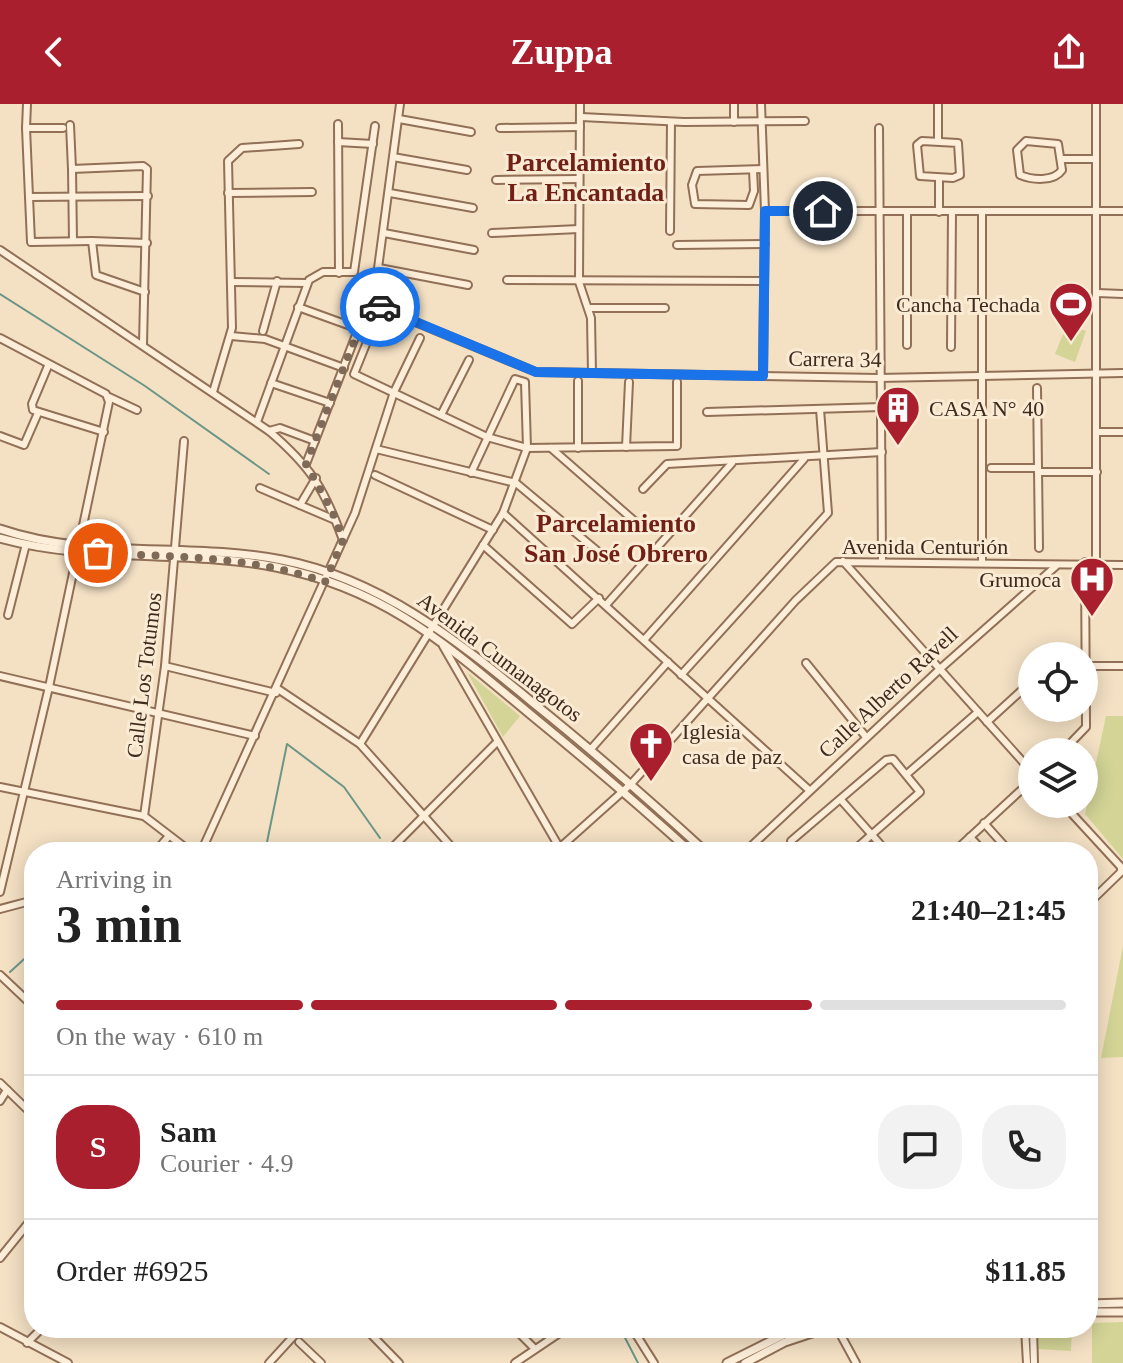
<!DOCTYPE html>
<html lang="en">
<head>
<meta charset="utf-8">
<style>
	:root { --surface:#fff; --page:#f2f2f2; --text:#222; --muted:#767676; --line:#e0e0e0; --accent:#a91f2d }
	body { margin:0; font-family:Georgia,serif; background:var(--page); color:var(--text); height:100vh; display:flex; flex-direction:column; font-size:30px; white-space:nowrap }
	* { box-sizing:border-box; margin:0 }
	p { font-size:26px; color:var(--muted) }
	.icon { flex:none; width:44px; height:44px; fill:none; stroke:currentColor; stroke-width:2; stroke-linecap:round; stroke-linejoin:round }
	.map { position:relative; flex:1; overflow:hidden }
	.side { position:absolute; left:24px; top:738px; width:1074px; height:496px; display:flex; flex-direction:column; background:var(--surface); border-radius:32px; box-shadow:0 4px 20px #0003 }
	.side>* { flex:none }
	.tools { position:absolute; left:1018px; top:538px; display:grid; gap:16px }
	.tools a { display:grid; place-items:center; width:80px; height:80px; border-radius:50%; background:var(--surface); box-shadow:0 4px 20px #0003; font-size:40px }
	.pin { position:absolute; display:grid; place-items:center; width:68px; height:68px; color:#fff; margin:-34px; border:4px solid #fff; border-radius:50%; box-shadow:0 2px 8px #0007 }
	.courier { position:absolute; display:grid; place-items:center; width:80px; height:80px; margin:-40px; border:6px solid #1a73e8; border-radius:50%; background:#fff; color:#222; box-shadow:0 2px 10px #0007 }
	.headline em { font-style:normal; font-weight:800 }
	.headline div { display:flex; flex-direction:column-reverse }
	.headline { display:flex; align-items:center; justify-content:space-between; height:136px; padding:0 32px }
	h1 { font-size:52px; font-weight:800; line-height:60px }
	.bar { display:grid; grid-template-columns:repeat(4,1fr); gap:12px 8px; align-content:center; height:96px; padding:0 32px }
	.bar i { height:10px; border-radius:6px; background:var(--line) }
	.bar .current { background:var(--accent) }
	.bar p { grid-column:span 4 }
	.line { display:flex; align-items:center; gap:20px; padding:0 32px; border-top:2px solid var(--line) }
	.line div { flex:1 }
	.round { display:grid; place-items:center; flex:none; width:84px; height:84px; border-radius:32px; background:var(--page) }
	header { display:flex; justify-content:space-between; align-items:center; height:104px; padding:0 32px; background:var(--accent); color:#fff; font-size:36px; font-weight:800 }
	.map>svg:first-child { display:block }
	.green { fill:#d3d496 }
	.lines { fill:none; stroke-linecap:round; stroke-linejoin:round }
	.stream { stroke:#6b9687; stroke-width:2 }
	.minor-casing { stroke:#917057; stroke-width:10 }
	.tertiary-casing { stroke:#917057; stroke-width:11 }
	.minor { stroke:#fdeed9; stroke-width:6 }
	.tertiary { stroke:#fdeed9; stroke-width:7 }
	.done { stroke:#7e6a57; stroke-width:8; stroke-dasharray:0 14.4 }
	.route { stroke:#1a73e8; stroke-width:10 }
	.labels { text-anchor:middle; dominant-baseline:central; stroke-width:6; stroke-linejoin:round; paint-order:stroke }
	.poi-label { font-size:22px; fill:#3f2a1d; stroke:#faebd4; text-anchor:end }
	.street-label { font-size:22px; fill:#3f2a1d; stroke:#faebd4 }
	.quarter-label { font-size:26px; font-weight:bold; fill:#722016; stroke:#faebd4 }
</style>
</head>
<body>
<header><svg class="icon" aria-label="back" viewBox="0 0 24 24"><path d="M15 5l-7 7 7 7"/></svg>Zuppa<svg class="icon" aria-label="share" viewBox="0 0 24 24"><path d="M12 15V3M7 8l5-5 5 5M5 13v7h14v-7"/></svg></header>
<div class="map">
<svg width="1123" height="1259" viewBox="0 0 1123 1259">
	<rect width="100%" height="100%" fill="#f4e1c4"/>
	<g class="green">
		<polygon points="1067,220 1086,227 1075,258 1055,250"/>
		<polygon points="467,568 520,612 503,633"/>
		<polygon points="1106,612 1123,612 1123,755 1085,710"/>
		<polygon points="1123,842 1123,953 1101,954"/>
		<polygon points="1123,1218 1123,1259 1092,1259 1092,1219"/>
		<polygon points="1038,1224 1072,1224 1071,1247 1038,1245"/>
	</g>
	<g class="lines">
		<g class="stream">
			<polyline points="0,190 145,282 269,370"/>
			<polyline points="265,748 287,640 344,683 380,734"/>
			<polyline points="10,868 34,846"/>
			<polyline points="620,1224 638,1259"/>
		</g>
		<g class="minor-casing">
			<g id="minor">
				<polyline points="27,0 26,24 63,24"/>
				<polyline points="580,0 579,178 591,214 592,269"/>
				<polyline points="734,0 734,18"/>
				<polyline points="761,0 765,107 763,272"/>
				<polyline points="581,13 684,18 805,17"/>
				<polyline points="399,15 471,28"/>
				<polyline points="338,20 339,169"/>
				<polyline points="70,21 72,65 143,62 147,65 143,240"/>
				<polyline points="26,24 29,93"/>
				<polyline points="500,24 580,23"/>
				<polyline points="879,24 882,457"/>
				<polygon points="922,37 958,39 960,71 953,74 920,72 917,41"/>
				<polyline points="938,37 938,0"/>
				<path d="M1026 37 1058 40 1062 66C1054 78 1032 76 1020 71L1017 46Z"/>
				<polyline points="338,38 373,40"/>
				<polyline points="393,53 467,66"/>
				<polyline points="1061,55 1096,55"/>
				<polyline points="72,65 73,137"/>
				<polyline points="753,66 754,87 749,101 695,100 692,81 697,67 763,65"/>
				<polyline points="939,74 939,108"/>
				<polyline points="496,76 579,75"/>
				<polyline points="228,89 312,88"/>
				<polyline points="390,89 473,104"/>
				<polyline points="765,107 1123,107"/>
				<polyline points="670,127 671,18"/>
				<polyline points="384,129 474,146"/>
				<polyline points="492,129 579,125"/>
				<polyline points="92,137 31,138 29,93 148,92"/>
				<polyline points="677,141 765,140"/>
				<path d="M0 146 269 327C311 363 324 384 343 436"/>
				<polyline points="379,164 468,181"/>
				<polyline points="507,176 764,177"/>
				<polyline points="232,178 307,179"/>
				<polyline points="145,188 96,171 92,137 147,139"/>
				<polyline points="1097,189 1123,190"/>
				<polyline points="369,199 536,268 878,274 1123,269"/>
				<polyline points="298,203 359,225"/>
				<polyline points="589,204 665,204"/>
				<polyline points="373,223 354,270 487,333 527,344 677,342 677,278"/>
				<polyline points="263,227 277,177"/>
				<polyline points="231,232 265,235 344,264"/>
				<polyline points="0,234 106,290 109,298 49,583 0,788"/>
				<polyline points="907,241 907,108"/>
				<polyline points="951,243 952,108"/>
				<polyline points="48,262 32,300 33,306 104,328"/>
				<polyline points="271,279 330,299"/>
				<polyline points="1037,284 1039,444"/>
				<polyline points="213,288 232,224 228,57 242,44 299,40"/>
				<polyline points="109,293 137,306"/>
				<polyline points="707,308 882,303"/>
				<polyline points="441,311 469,256"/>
				<polyline points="257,318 309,176 323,168 354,168 375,22"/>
				<polyline points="269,327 280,324 315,337"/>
				<polyline points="1097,328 1123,328"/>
				<polyline points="0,332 24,341 38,309"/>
				<polyline points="626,343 629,278"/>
				<polyline points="551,344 639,421"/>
				<polyline points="578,344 578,277"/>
				<polyline points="376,345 516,379 607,455"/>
				<polyline points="306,360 376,179 400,0"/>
				<polyline points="991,364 1038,364"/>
				<polyline points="1038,368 1097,368"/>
				<polyline points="375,371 493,426"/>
				<polyline points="260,384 335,416"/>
				<polyline points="643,385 667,360 882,348"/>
				<polyline points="300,401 316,374"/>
				<polyline points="503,409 809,686"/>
				<polyline points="483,441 572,520 599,494"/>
				<polyline points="843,457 1032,668"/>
				<polyline points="982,458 982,107"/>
				<polyline points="1096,459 1096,0"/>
				<polyline points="606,501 732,359"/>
				<polyline points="8,511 26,440"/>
				<polyline points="644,536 804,355"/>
				<polyline points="443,542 562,748"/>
				<polyline points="806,559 866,633"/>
				<polyline points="165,562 276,589"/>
				<polyline points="1084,562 1123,562"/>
				<polyline points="681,571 828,409 820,305"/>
				<polyline points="0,572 255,632"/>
				<polyline points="278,585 360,640 456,748"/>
				<polyline points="987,618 1032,577"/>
				<polyline points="360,640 503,409 527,344 525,278 515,275 471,369"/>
				<polyline points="591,645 668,558"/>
				<polyline points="1062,648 1086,623 1085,458"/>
				<polyline points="907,670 978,608"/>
				<polyline points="0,683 144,712 191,748"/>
				<polyline points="842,697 887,748"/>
				<polyline points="1063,700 1121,763 1121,768 1088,800"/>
				<polyline points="144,712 165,562 184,337"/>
				<polyline points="984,719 1010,748"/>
				<polyline points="970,733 984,748"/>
				<polyline points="155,748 169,732"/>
				<polyline points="201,748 355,409 394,288 420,234"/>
				<polyline points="388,748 497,638"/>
				<polyline points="555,748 631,680 796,496 836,458 1123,461"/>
				<polyline points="745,748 941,564 1056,462"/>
				<polyline points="792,748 791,737 886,656 893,655 920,688 852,748"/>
				<polyline points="954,748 1032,676"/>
				<polyline points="0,805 34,796"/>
				<polyline points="0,871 34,903"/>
				<polyline points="0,979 34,1012"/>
				<polyline points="0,997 7,986"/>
				<polyline points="0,1154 34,1112"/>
				<polyline points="0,1223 68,1259"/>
				<polyline points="365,1224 399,1259"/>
				<polyline points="514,1224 535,1245"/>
				<polyline points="632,1224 654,1259"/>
				<polyline points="837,1224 856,1259"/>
				<polyline points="1025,1224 1027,1259"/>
				<polyline points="1033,1224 1034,1259"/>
				<polyline points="299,1238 321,1259"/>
				<polyline points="27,1239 42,1224"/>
				<polyline points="269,1259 301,1224"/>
				<polyline points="515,1259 567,1224"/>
			</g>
		</g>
		<g class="tertiary-casing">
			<g id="tertiary">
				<path d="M0 425C90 456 190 438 282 456 380 475 457 536 532 598 592 646 649 696 706 748"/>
				<path d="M0 434C90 459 185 445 276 463 386 485 448 542 530 610 585 655 638 700 691 748"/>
				<polyline points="1088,1200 1123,1199"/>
				<polyline points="1088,1208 1123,1208"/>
				<polyline points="727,1259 797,1224"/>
				<polyline points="745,1259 785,1238 827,1224"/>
			</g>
		</g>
		<use href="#minor" class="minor"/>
		<use href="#tertiary" class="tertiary"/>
	</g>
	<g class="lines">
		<path class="done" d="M98 449C174 453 252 452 325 478L343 436 332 407 306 360 369 199 380 203"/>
		<polyline class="route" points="380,203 536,268 763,272 765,107 823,107"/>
	</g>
	<defs>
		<g id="stadium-pin" transform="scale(2.3)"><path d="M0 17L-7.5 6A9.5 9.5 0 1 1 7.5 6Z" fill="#a91f2d" stroke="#faebd4"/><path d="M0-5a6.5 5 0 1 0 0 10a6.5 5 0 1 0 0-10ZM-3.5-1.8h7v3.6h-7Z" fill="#fff"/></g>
		<g id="building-pin" transform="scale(2.3)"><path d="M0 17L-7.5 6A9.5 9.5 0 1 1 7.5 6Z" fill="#a91f2d" stroke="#faebd4"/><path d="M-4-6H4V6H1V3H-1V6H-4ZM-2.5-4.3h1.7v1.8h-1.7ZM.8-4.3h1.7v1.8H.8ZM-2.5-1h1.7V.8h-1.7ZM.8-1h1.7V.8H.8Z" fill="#fff"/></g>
		<g id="hospital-pin" transform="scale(2.3)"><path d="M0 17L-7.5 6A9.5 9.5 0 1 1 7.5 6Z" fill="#a91f2d" stroke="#faebd4"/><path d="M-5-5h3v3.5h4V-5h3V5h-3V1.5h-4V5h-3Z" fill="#fff"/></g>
		<g id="church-pin" transform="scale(2.3)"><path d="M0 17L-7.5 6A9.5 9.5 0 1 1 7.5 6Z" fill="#a91f2d" stroke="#faebd4"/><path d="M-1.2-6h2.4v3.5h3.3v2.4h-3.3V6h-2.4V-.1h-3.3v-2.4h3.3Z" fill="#fff"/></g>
	</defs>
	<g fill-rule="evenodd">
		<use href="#stadium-pin" x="1071" y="200"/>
		<use href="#building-pin" x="898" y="304"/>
		<use href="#hospital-pin" x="1092" y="475"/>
		<use href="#church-pin" x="651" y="640"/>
	</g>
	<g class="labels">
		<g class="poi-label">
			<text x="1040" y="200">Cancha Techada</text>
			<text x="929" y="304" text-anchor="start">CASA N° 40</text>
			<text x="1061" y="475">Grumoca</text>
			<text x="682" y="627" text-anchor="start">Iglesia<tspan x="682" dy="25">casa de paz</tspan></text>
		</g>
		<g class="street-label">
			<text transform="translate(835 255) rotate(1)">Carrera 34</text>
			<text x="925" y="442">Avenida Centurión</text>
			<text transform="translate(500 553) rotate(37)">Avenida Cumanagotos</text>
			<text transform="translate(144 571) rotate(-83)">Calle Los Totumos</text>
			<text transform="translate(888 588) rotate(-43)">Calle Alberto Ravell</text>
		</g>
		<g class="quarter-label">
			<text x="586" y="58">Parcelamiento<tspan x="586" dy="30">La Encantada</tspan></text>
			<text x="616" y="419">Parcelamiento<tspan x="616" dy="30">San José Obrero</tspan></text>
		</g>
	</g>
</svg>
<div class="tools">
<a><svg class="icon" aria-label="locate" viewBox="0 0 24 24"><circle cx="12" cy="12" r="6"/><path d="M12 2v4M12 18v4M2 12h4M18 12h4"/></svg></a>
<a><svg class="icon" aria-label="layers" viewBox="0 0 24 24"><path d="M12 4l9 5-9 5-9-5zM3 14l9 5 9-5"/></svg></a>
</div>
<div class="pin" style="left:98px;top:449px;background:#ea580c"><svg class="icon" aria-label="bag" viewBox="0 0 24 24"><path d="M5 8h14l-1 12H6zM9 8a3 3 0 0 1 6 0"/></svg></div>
<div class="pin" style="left:823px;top:107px;background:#1f2937"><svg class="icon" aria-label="home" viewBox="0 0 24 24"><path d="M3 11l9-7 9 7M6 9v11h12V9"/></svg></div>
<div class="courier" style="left:380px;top:203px"><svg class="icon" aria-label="car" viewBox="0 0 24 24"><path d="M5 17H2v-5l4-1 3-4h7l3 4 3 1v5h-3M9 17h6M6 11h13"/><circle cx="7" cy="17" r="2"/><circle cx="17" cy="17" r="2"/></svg></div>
<section class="side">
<div class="headline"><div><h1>3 min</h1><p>Arriving in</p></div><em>21:40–21:45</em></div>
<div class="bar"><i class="current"></i><i class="current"></i><i class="current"></i><i></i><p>On the way · 610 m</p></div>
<div class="line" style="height:144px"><b class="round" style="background:var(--accent);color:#fff">S</b><div><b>Sam</b><p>Courier · 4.9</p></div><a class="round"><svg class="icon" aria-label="chat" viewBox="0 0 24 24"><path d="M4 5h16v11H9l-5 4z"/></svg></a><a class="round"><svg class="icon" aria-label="phone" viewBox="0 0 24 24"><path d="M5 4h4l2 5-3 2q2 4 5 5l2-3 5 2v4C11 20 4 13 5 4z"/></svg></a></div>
<div class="line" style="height:104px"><div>Order #6925</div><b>$11.85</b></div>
</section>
</div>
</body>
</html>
